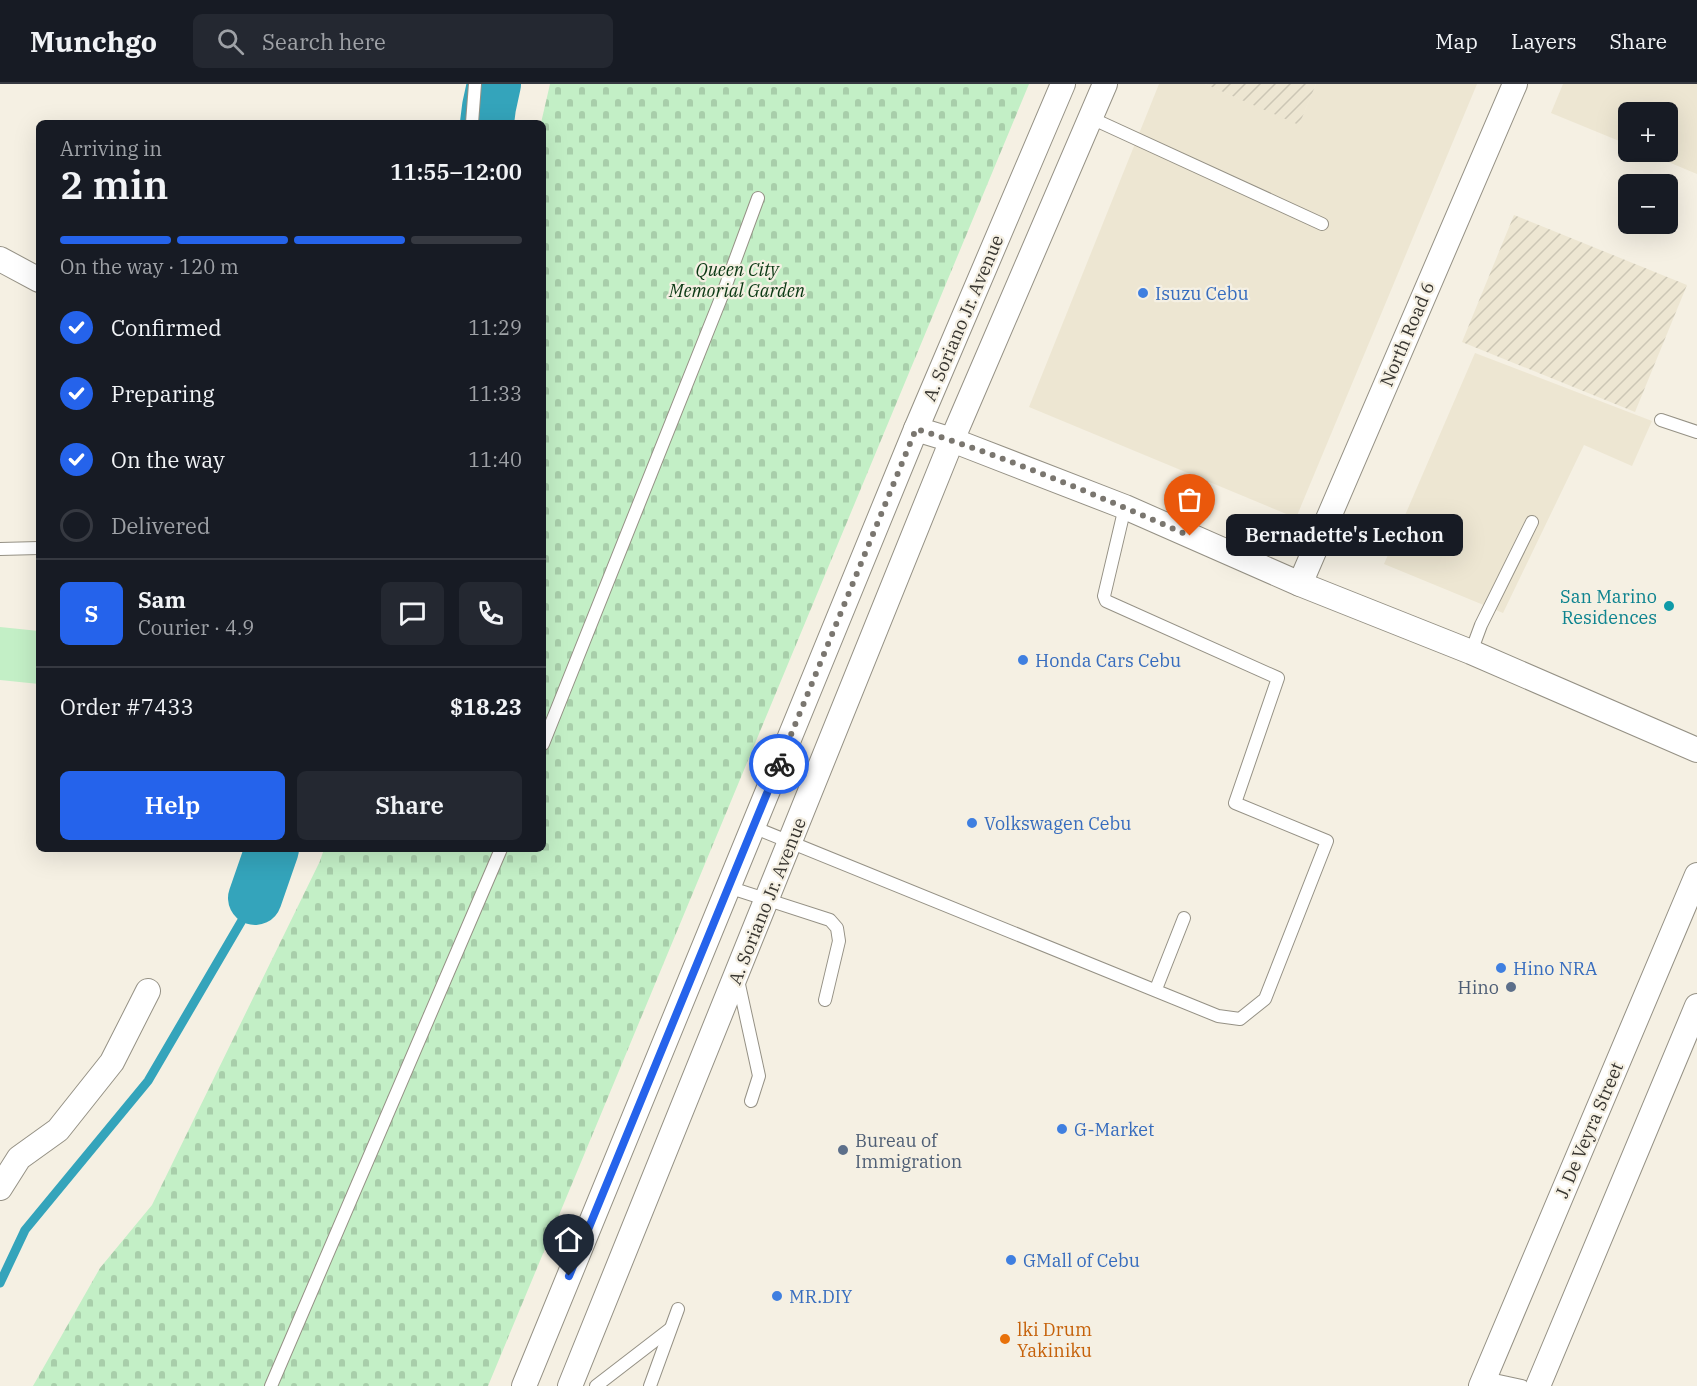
<!DOCTYPE html>
<html lang="en">
<head>
<meta charset="utf-8">
<style>
	:root { --surface:#171b24; --page:#242831; --text:#f1f3f6; --muted:#9ea1a6; --line:#363941; --accent:#2563eb }
	body { margin:0; font-family:"IBM Plex Serif",serif; background:var(--page); color:var(--text); height:100vh; display:flex; flex-direction:column; font-size:22px; white-space:nowrap }
	* { box-sizing:border-box; margin:0 }
	p { font-size:20px; color:var(--muted) }
	.icon { flex:none; width:33px; height:33px; fill:none; stroke:currentColor; stroke-width:2; stroke-linecap:round; stroke-linejoin:round }
	.map { position:relative; flex:1; overflow:hidden }
	.drawer { position:absolute; left:36px; top:36px; width:510px; height:732px; display:flex; flex-direction:column; background:var(--surface); border-radius:9px; box-shadow:0 6px 24px #0002 }
	.drawer>* { flex:none }
	.buttons { position:absolute; left:1618px; top:18px; display:grid; gap:12px }
	.buttons a { display:grid; place-items:center; width:60px; height:60px; border-radius:9px; background:var(--surface); box-shadow:0 6px 24px #0002; font-size:30px }
	.pin { position:absolute; display:grid; place-items:center; width:51px; height:51px; color:#fff; margin:-62px -26px; border-radius:50% 50% 50% 0; rotate:-45deg; box-shadow:0 0 6px #0007 }
	.pin .icon { rotate:45deg }
	.courier { position:absolute; display:grid; place-items:center; width:60px; height:60px; margin:-30px; border:4px solid #2563eb; border-radius:50%; background:#fff; color:#222; box-shadow:0 2px 8px #0007 }
	.bubble { position:absolute; height:42px; border-radius:9px; background:var(--surface); box-shadow:0 6px 24px #0002; font-size:20px; font-weight:600; line-height:42px; text-align:center }
	.summary em { font-style:normal; font-weight:600 }
	.summary div { display:flex; flex-direction:column-reverse }
	.summary { display:flex; align-items:center; justify-content:space-between; height:102px; padding:0 24px }
	h1 { font-size:39px; font-weight:600; line-height:45px }
	.bar { display:grid; grid-template-columns:repeat(4,1fr); gap:9px 6px; align-content:center; height:72px; padding:0 24px }
	.bar i { height:8px; border-radius:4px; background:var(--line) }
	.bar .current { background:var(--accent) }
	.bar p { grid-column:span 4 }
	.line { display:flex; align-items:center; gap:15px; padding:0 24px; border-top:2px solid var(--line) }
	.line div { flex:1 }
	.round { display:grid; place-items:center; flex:none; width:63px; height:63px; border-radius:9px; background:var(--page) }
	ol { padding:0 24px; list-style:none }
	li { display:flex; align-items:center; gap:18px; height:66px }
	li p { margin-inline-start:auto }
	li .icon { padding:6px; border-radius:50%; background:var(--accent); color:#fff; stroke-width:4 }
	li:last-child { color:var(--muted) }
	li i { width:33px; height:33px; border:3px solid var(--line); border-radius:50% }
	.primary-button { display:flex; gap:12px; margin-top:auto; padding:12px 24px }
	.primary-button a { flex:1; height:69px; border-radius:9px; background:var(--accent); color:#fff; font-size:24px; font-weight:600; line-height:69px; text-align:center }
	.primary-button a+a { background:var(--page); color:var(--text) }
	header { display:flex; align-items:center; gap:36px; box-sizing:border-box; height:84px; padding:0 30px; background:var(--surface); border-bottom:2px solid var(--line) }
	header strong { font-size:28px }
	nav { display:flex; gap:33px; margin-inline-start:auto; font-size:21px }
	.search { width:420px; height:54px; background:var(--page); display:flex; align-items:center; gap:15px; box-sizing:border-box; padding:0 21px; border-radius:9px; color:var(--muted); font-size:22px }
	.map>svg:first-child { display:block }
	.built { fill:#ede6d2 }
	.industrial { fill:url(#industrial-furrows) }
	.grass { fill:#c3efc6 }
	.cemetery { fill:url(#cemetery-stones) }
	.lines { fill:none; stroke-linecap:round; stroke-linejoin:round }
	.stream { stroke:#34a4bb; stroke-width:9 }
	.river { stroke:#34a4bb; stroke-width:54 }
	.service-casing { stroke:#959185; stroke-width:14 }
	.minor-casing { stroke:#959185; stroke-width:26 }
	.service { stroke:#fff; stroke-width:12 }
	.minor { stroke:#fff; stroke-width:24 }
	.done { stroke:#7a766f; stroke-width:6; stroke-dasharray:0 10.8 }
	.route { stroke:#2563eb; stroke-width:8 }
	.shop-dot { fill:#3f7fe0; stroke:#f5f0e3; stroke-width:2 }
	.culture-dot { fill:#0f9aa8; stroke:#f5f0e3; stroke-width:2 }
	.service-dot { fill:#5c6f8a; stroke:#f5f0e3; stroke-width:2 }
	.food-dot { fill:#e8710a; stroke:#f5f0e3; stroke-width:2 }
	.labels { text-anchor:middle; dominant-baseline:central; stroke-width:4.5; stroke-linejoin:round; paint-order:stroke }
	.park-label { font-size:18px; font-style:italic; fill:#0a3813; stroke:#f5f0e3 }
	.shop-label { font-size:18px; fill:#366cbe; stroke:#f5f0e3; text-anchor:start }
	.street-label { font-size:18px; fill:#373530; stroke:#f5f0e3 }
	.culture-label { font-size:18px; fill:#0d838f; stroke:#f5f0e3; text-anchor:end }
	.service-label { font-size:18px; fill:#4e5e75; stroke:#f5f0e3; text-anchor:end }
	.food-label { font-size:18px; fill:#c56008; stroke:#f5f0e3; text-anchor:start }
</style>
</head>
<body>
<header>
<strong>Munchgo</strong>
<div class="search"><svg class="icon" aria-label="search" viewBox="0 0 24 24"><circle cx="10" cy="10" r="6"/><path d="M15 15l6 6"/></svg>Search here</div>
<nav><a>Map</a><a>Layers</a><a>Share</a></nav>
</header>
<div class="map">
<svg width="1697" height="1302" viewBox="0 0 1697 1302">
	<defs>
		<pattern id="industrial-furrows" width="10" height="10" patternUnits="userSpaceOnUse" patternTransform="scale(1.5)"><rect width="10" height="10" fill="#ede6d2"/><path d="M-1 1l2-2M0 10L10 0M9 11l2-2" fill="none" stroke="#ccc6b5"/></pattern>
		<pattern id="cemetery-stones" width="16" height="16" patternUnits="userSpaceOnUse" patternTransform="scale(1.5)"><rect width="16" height="16" fill="#c3efc6"/><path d="M2 7V4a2 2 0 0 1 4 0v3zM10 15v-3a2 2 0 0 1 4 0v3z" fill="#a8ceaa"/></pattern>
	</defs>
	<rect width="100%" height="100%" fill="#f5f0e3"/>
	<g class="built">
		<polygon points="1159,0 1205,0 1299,40 1316,0 1477,0 1296,434 1029,323"/>
		<polygon points="1563,0 1697,0 1697,90 1644,68 1668,68 1668,28 1629,28 1629,61 1551,29"/>
		<polygon points="1475,269 1652,337 1632,382 1584,361 1503,529 1384,480"/>
	</g>
	<g class="industrial">
		<polygon points="1205,0 1316,0 1299,41"/>
		<polygon points="1514,131 1687,201 1635,328 1462,258"/>
	</g>
	<polygon class="grass" points="0,543 39,547 39,600 0,596"/>
	<polygon class="cemetery" points="550,0 1029,0 488,1302 33,1302 100,1184 152,1121 320,777 324,765 543,765 543,39 541,39"/>
	<g class="lines">
		<polyline class="stream" points="0,1199 25,1146 148,997 255,814"/>
		<g class="river">
			<polyline points="487,39 489,23 494,0"/>
			<polyline points="255,814 272,765"/>
		</g>
		<g class="service-casing">
			<g id="service">
				<polyline points="1091,34 1322,140"/>
				<polyline points="472,39 475,0"/>
				<polyline points="1661,336 1697,348"/>
				<polyline points="0,465 39,464"/>
				<polyline points="1471,568 1481,541 1532,438"/>
				<polyline points="543,660 723,209 758,114"/>
				<polyline points="753,743 1218,932 1240,935 1265,915 1327,757 1235,719 1278,594 1106,517 1104,512 1125,423"/>
				<polyline points="728,803 830,836 837,844 839,857 825,916"/>
				<polyline points="738,896 759,992 751,1017"/>
				<polyline points="1156,905 1184,834"/>
				<polyline points="1485,1294 1522,1302"/>
				<polyline points="271,1302 501,765"/>
				<polyline points="596,1302 670,1245"/>
				<polyline points="650,1302 678,1225"/>
			</g>
		</g>
		<g class="minor-casing">
			<g id="minor">
				<polyline points="0,175 39,196"/>
				<polyline points="916,345 952,356 1125,423 1300,500 1471,568 1697,666"/>
				<polyline points="1300,500 1515,0"/>
				<polyline points="0,1104 19,1074 58,1046 112,978 148,907"/>
				<polyline points="524,1302 916,345 1063,0"/>
				<polyline points="570,1302 952,356 1105,0"/>
				<polyline points="1481,1302 1697,791"/>
				<polyline points="1538,1302 1697,922"/>
			</g>
		</g>
		<use href="#service" class="service"/>
		<use href="#minor" class="minor"/>
	</g>
	<g class="lines">
		<path class="done" d="M779 680 916 345C1009 374 1101 413 1190 452"/>
		<polyline class="route" points="569,1192 779,680"/>
	</g>
	<g class="shop-dot">
		<circle cx="1143" cy="209" r="6"/>
		<circle cx="1023" cy="576" r="6"/>
		<circle cx="972" cy="739" r="6"/>
		<circle cx="1501" cy="884" r="6"/>
		<circle cx="1062" cy="1045" r="6"/>
		<circle cx="1011" cy="1176" r="6"/>
		<circle cx="777" cy="1212" r="6"/>
	</g>
	<circle class="culture-dot" cx="1669" cy="522" r="6"/>
	<g class="service-dot">
		<circle cx="1511" cy="903" r="6"/>
		<circle cx="843" cy="1066" r="6"/>
	</g>
	<circle class="food-dot" cx="1005" cy="1255" r="6"/>
	<g class="labels">
		<g class="park-label">
			<text x="737" y="185">Queen City<tspan x="737" dy="21">Memorial Garden</tspan></text>
		</g>
		<g class="shop-label">
			<text x="1155" y="209">Isuzu Cebu</text>
			<text x="1035" y="576">Honda Cars Cebu</text>
			<text x="984" y="739">Volkswagen Cebu</text>
			<text x="1513" y="884">Hino NRA</text>
			<text x="1074" y="1045">G-Market</text>
			<text x="1023" y="1176">GMall of Cebu</text>
			<text x="789" y="1212">MR.DIY</text>
		</g>
		<g class="street-label">
			<text transform="translate(963 234) rotate(-67)">A. Soriano Jr. Avenue</text>
			<text transform="translate(1407 250) rotate(-67)">North Road 6</text>
			<text transform="translate(767 817) rotate(-68)">A. Soriano Jr. Avenue</text>
			<text transform="translate(1589 1046) rotate(-67)">J. De Veyra Street</text>
		</g>
		<g class="culture-label">
			<text x="1657" y="512">San Marino<tspan x="1657" dy="21">Residences</tspan></text>
		</g>
		<g class="service-label">
			<text x="1499" y="903">Hino</text>
			<text x="855" y="1056" text-anchor="start">Bureau of<tspan x="855" dy="21">Immigration</tspan></text>
		</g>
		<g class="food-label">
			<text x="1017" y="1245">lki Drum<tspan x="1017" dy="21">Yakiniku</tspan></text>
		</g>
	</g>
</svg>
<div class="buttons">
<a>+</a>
<a>−</a>
</div>
<div class="pin" style="left:1190px;top:452px;background:#ea580c"><svg class="icon" aria-label="bag" viewBox="0 0 24 24"><path d="M5 8h14l-1 12H6zM9 8a3 3 0 0 1 6 0"/></svg></div>
<div class="pin" style="left:569px;top:1192px;background:#1f2937"><svg class="icon" aria-label="home" viewBox="0 0 24 24"><path d="M3 11l9-7 9 7M6 9v11h12V9"/></svg></div>
<div class="courier" style="left:779px;top:680px"><svg class="icon" aria-label="bike" viewBox="0 0 24 24"><circle cx="6" cy="16" r="4"/><circle cx="18" cy="16" r="4"/><path d="M6 16l4-8h5l3 8M10 8l3 8H6M13 5h3"/></svg></div>
<div class="bubble" style="left:1226px;top:430px;width:237px">Bernadette's Lechon</div>
<section class="drawer">
<div class="summary"><div><h1>2 min</h1><p>Arriving in</p></div><em>11:55–12:00</em></div>
<div class="bar"><i class="current"></i><i class="current"></i><i class="current"></i><i></i><p>On the way · 120 m</p></div>
<ol>
<li><svg class="icon" aria-label="check" viewBox="0 0 24 24"><path d="M5 12l5 5 9-10"/></svg>Confirmed<p>11:29</p></li>
<li><svg class="icon" aria-label="check" viewBox="0 0 24 24"><path d="M5 12l5 5 9-10"/></svg>Preparing<p>11:33</p></li>
<li><svg class="icon" aria-label="check" viewBox="0 0 24 24"><path d="M5 12l5 5 9-10"/></svg>On the way<p>11:40</p></li>
<li><i></i>Delivered</li>
</ol>
<div class="line" style="height:108px"><b class="round" style="background:var(--accent);color:#fff">S</b><div><b>Sam</b><p>Courier · 4.9</p></div><a class="round"><svg class="icon" aria-label="chat" viewBox="0 0 24 24"><path d="M4 5h16v11H9l-5 4z"/></svg></a><a class="round"><svg class="icon" aria-label="phone" viewBox="0 0 24 24"><path d="M5 4h4l2 5-3 2q2 4 5 5l2-3 5 2v4C11 20 4 13 5 4z"/></svg></a></div>
<div class="line" style="height:78px"><div>Order #7433</div><b>$18.23</b></div>
<div class="primary-button"><a>Help</a><a>Share</a></div>
</section>
</div>
</body>
</html>
